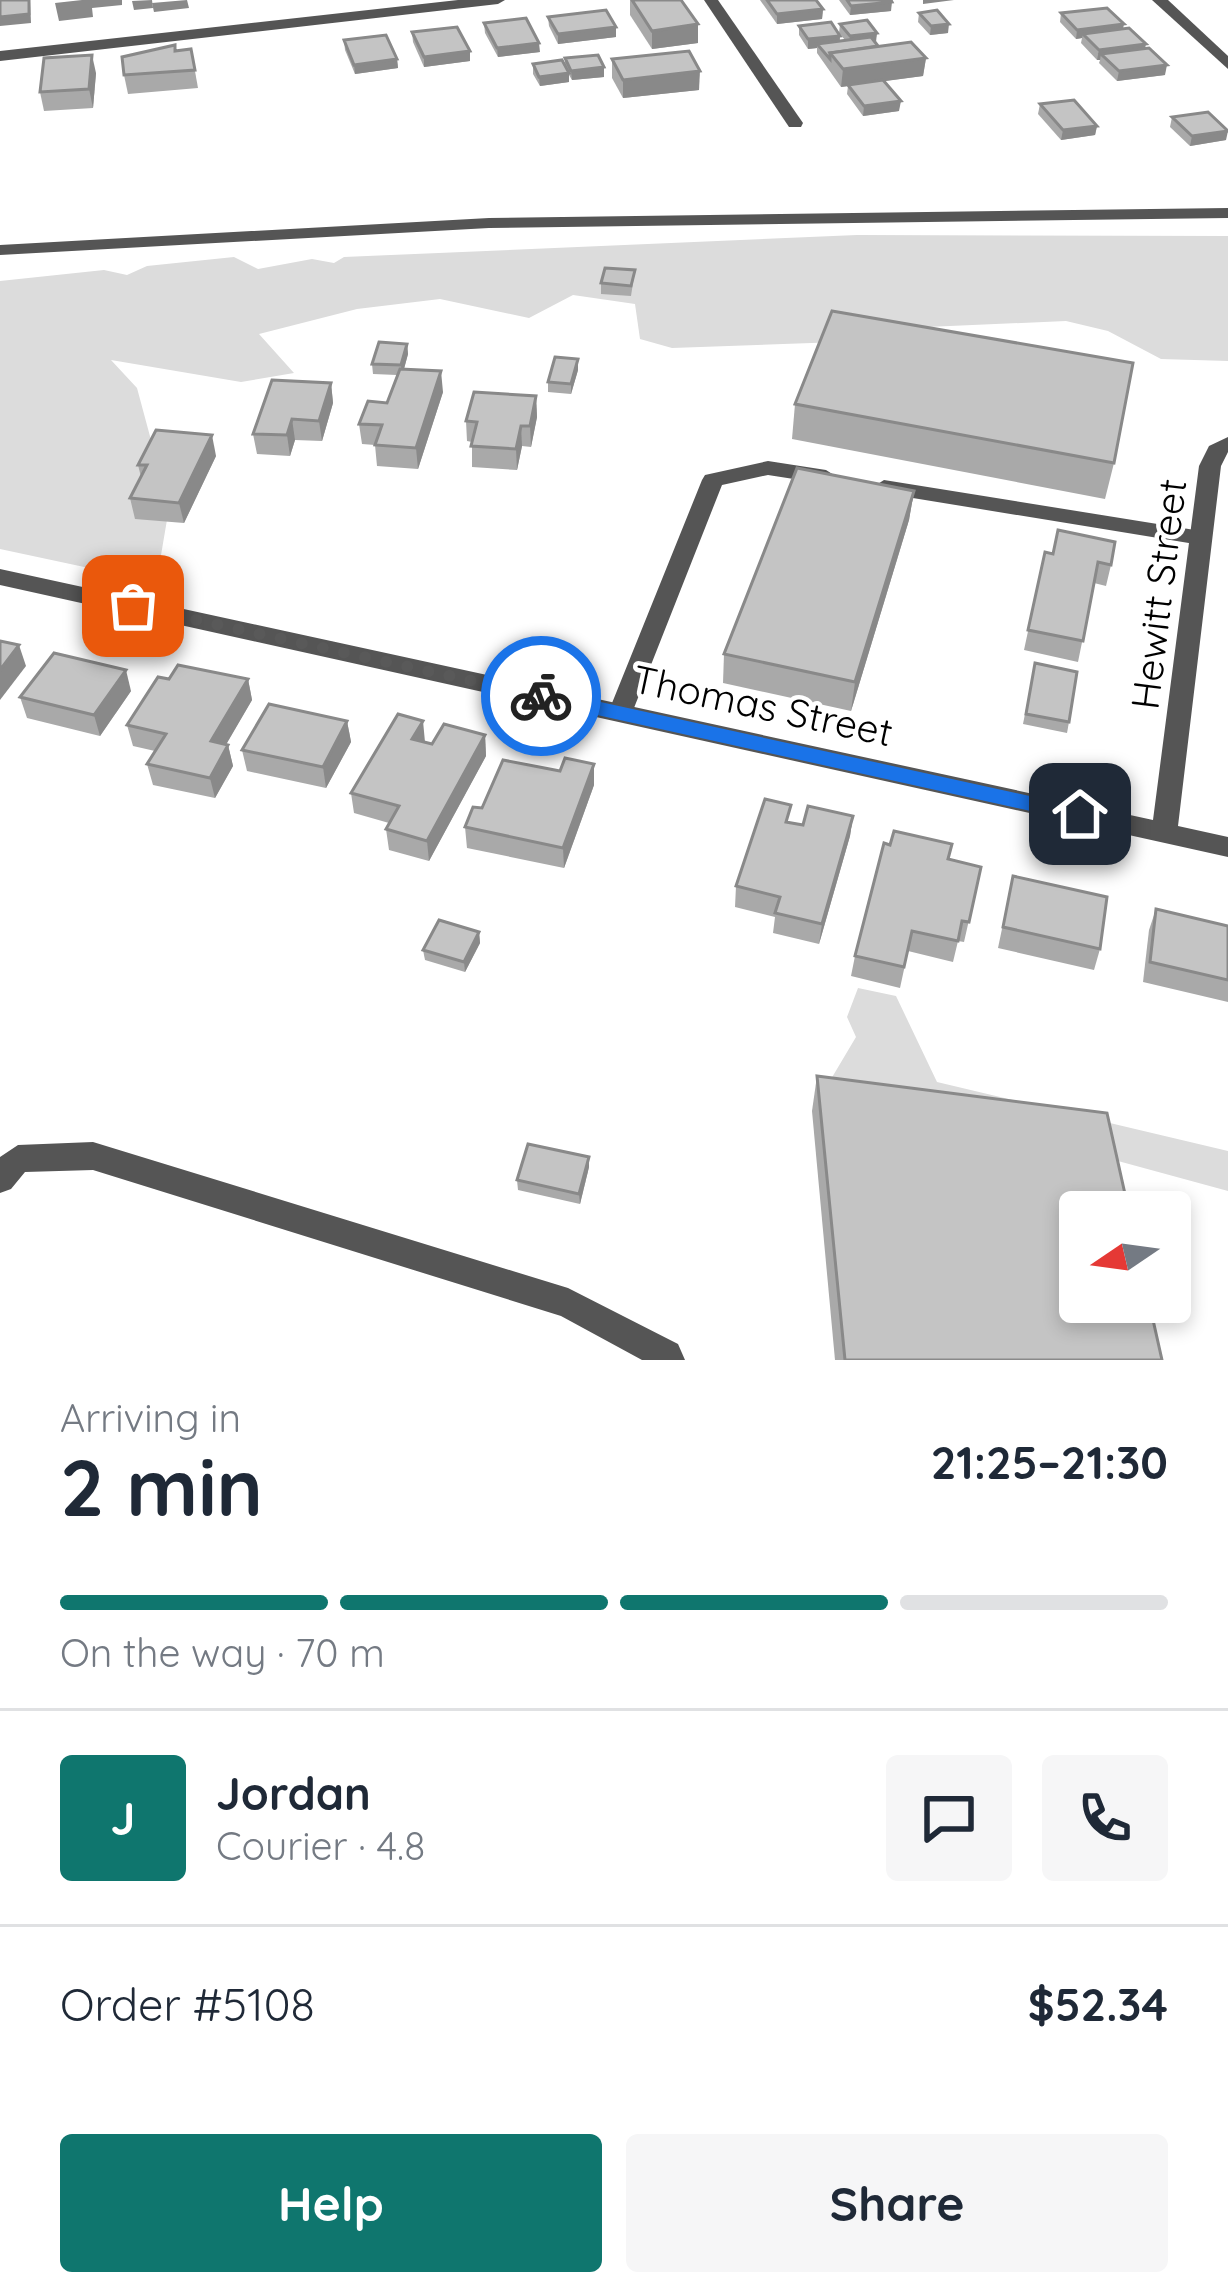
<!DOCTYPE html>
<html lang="en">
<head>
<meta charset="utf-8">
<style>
	:root { --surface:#fff; --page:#f6f6f7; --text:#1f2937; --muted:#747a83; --line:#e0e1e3; --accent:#0f766e }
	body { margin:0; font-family:Quicksand,sans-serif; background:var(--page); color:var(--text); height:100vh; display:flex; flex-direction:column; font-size:45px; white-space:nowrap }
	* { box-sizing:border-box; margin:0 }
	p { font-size:39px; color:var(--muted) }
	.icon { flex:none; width:66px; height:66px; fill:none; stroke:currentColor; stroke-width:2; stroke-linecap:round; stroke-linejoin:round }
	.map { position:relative; height:1360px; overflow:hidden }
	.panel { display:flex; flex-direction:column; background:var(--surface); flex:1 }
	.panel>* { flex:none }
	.needle { width:78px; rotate:257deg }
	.buttons { position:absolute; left:1059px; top:1191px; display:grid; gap:24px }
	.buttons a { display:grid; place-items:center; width:132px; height:132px; border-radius:12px; background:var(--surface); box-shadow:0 6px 18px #0003; font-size:60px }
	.pin { position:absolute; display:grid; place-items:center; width:102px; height:102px; color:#fff; margin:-51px; border-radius:24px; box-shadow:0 6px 18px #0006 }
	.courier { position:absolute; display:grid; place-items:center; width:120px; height:120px; margin:-60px; border:9px solid #1a73e8; border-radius:50%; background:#fff; color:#222; box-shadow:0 3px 15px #0007 }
	.summary em { font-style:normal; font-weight:800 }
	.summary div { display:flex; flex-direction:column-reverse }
	.summary { display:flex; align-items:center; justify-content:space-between; height:204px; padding:0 60px }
	h1 { font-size:78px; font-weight:800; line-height:90px }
	.bar { display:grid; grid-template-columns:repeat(4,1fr); gap:18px 12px; align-content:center; height:144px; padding:0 60px }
	.bar i { height:15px; border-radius:9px; background:var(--line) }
	.bar .selected { background:var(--accent) }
	.bar p { grid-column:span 4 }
	.line { display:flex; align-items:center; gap:30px; padding:0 60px; border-top:3px solid var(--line) }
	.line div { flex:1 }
	.round { display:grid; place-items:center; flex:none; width:126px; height:126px; border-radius:12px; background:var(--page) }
	.cta { display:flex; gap:24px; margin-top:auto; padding:24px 60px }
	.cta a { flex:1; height:138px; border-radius:12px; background:var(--accent); color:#fff; font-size:48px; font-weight:800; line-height:138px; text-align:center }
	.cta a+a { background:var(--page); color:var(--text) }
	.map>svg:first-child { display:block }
	.green { fill:#dcdcdc }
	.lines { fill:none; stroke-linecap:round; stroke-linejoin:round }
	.service { fill:#555; fill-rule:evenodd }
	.minor { fill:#555; fill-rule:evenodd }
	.wall { fill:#a9a9a9 }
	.shaded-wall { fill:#898989 }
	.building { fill:#c4c4c4; stroke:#898989; stroke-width:3 }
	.route { fill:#1a73e8 }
	.done { stroke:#595959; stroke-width:12; stroke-dasharray:0 21.6 }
	.labels { text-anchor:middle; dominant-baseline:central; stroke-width:9; stroke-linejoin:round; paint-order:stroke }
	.street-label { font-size:39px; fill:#000; stroke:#fff }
</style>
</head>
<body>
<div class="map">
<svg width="1228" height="1360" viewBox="0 0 1228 1360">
	<rect width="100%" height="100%" fill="#fff"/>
	<g class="green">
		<polygon points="857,235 1228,236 1228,361 1161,359 1108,331 1066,321 927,327 925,339 672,348 640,339 635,304 573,295 529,318 440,299 357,309 259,334 294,373 241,382 111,360 137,388 151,440 161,451 168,514 161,555 117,574 0,549 0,281 104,270 127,275 147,266 234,257 258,269 312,259 334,263 344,257"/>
		<polygon points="858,988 896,996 937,1082 1228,1151 1228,1191 1096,1155 812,1111 856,1037 847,1017"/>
	</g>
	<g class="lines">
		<g class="service">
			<polygon points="1228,208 1228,218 489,228 0,255 0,245 489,218"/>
			<polygon points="768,461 826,470 837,477 826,484 768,475 722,485 632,713 629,719 611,719 608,713 702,480 705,475"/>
			<polygon points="884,480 1201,531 1212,538 1201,545 876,492 873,487"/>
			<polygon points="93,1142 568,1288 678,1344 685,1360 642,1360 561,1316 93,1170 25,1172 11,1189 0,1193 0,1157 18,1145"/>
		</g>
		<g class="minor">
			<polygon points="458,0 505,0 498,4 0,61 0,51"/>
			<polygon points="704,0 718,0 803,123 801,127 789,127"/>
			<polygon points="1152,0 1168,0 1228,56 1228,69"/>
			<polygon points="1228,437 1228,452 1221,466 1178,826 1228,837 1228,857 0,585 0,569 1153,820 1199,466 1209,446"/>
		</g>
	</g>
	<g class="wall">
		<polygon points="630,0 681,0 698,43 652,49 630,15"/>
		<polygon points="760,0 816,0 823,9 822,19 777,24"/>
		<polygon points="839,0 891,0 891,11 850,15"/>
		<polygon points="919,13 948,33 930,35 918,22"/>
		<polygon points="1061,13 1123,29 1145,48 1165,75 1117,81 1099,63 1100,60 1097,60 1081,43 1082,38 1076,39 1060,22"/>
		<polygon points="548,17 616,37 558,44 549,26"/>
		<polygon points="484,23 540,52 498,57 485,33"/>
		<polygon points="840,24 877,33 875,42 878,46 926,58 923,76 884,81 899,111 863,116 847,94 848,86 841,87 817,53 817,48 808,49 799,35 799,26 840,36 840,41 845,40 839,33"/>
		<polygon points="412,32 470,51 470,61 424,67 413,42"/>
		<polygon points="344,40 397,59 398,68 355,74 345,50"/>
		<polygon points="191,49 198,88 128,94 124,75 175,51"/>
		<polygon points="565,58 604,67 604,77 572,80 569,75 569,82 540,86 533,74 533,64 565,67"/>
		<polygon points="612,59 699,90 623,98 612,78"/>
		<polygon points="96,73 93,108 44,111 40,92"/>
		<polygon points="1040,104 1097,126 1095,135 1061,140 1038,114"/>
		<polygon points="1172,117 1226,140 1190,146 1170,127"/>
		<polygon points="635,270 631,296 601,294 601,283"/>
		<polygon points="407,344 408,354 404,369 443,392 418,469 377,466 375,445 362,444 359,424 387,403 397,375 373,374 372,364"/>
		<polygon points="578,359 578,370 571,394 548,392 548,382"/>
		<polygon points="331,383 333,403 322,441 295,440 290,456 257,454 253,434"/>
		<polygon points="536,396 537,417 531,447 522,446 517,470 472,467 472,442 467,441 466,421"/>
		<polygon points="795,404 1114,463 1105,499 792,439"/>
		<polygon points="216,456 184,523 135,519 130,498 141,477 138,465"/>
		<polygon points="914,491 909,520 851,711 723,683 724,654"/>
		<polygon points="1045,552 1111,565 1106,586 1094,583 1078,662 1024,650"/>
		<polygon points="1035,663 1069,722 1067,733 1023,724"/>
		<polygon points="169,679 248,679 252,700 226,744 228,745 233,766 215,798 153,785 147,764 155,751 133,746 127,725"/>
		<polygon points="131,691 100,736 27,718 20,697"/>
		<polygon points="347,721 351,742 326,788 247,771 242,750"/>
		<polygon points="485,735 486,756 429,861 389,850 386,829 389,823 354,813 351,793 425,742 432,744"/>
		<polygon points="594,764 594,785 564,868 467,848 465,827 482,808 560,771"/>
		<polygon points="853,816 850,836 819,944 773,933 775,917 735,907 736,886 789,822 803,825"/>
		<polygon points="948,859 981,867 964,942 958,941 953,962 908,951 900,988 851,976 855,956"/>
		<polygon points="1013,876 1100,949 1094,970 998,948"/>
		<polygon points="1156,909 1228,926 1228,1002 1143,982 1149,930"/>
		<polygon points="479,932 480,943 465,972 425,960 423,950"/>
		<polygon points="817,1076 1162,1360 835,1360 812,1111"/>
		<polygon points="589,1167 580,1204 518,1190 517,1180"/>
	</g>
	<g class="shaded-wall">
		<polygon points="30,0 31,23 0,26 0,17"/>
		<polygon points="82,0 122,0 122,5 92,8 93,17 59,21 55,3"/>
		<polygon points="152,0 153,8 134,10 132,1"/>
		<polygon points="187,0 189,8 154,12 152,3"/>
		<polygon points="923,0 954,0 923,4"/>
		<polygon points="892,2 891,11 850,15 851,6"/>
		<polygon points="823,9 822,19 777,24 777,14"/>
		<polygon points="698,24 698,43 652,49 652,31"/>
		<polygon points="949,24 948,33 930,35 931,26"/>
		<polygon points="1124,24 1122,34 1083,34 1082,38 1076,39 1077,30"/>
		<polygon points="616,27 616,37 558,44 558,34"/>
		<polygon points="877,33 876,42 849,46 850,36"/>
		<polygon points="840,36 839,45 817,44 817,48 808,49 808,39"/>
		<polygon points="539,43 540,52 498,57 497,48"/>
		<polygon points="1146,44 1144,54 1101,54 1100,60 1097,60 1099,50"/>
		<polygon points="470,51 470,61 424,67 424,57"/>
		<polygon points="92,55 96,73 93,108 89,89"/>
		<polygon points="926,58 923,76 841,87 843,69"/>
		<polygon points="397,59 398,68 355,74 354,65"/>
		<polygon points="1167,65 1165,75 1117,81 1119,71"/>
		<polygon points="604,67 604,77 572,80 571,71"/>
		<polygon points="700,71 699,90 623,98 623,80"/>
		<polygon points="569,73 569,82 540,86 539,77"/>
		<polygon points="901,101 899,111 863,116 864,106"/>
		<polygon points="1097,126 1095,135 1061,140 1063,130"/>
		<polygon points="1228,131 1226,140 1190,146 1192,136"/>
		<polygon points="407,344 408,354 402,376 401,365"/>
		<polygon points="578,359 578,370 571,394 571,384"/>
		<polygon points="441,371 443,392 418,469 416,448"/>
		<polygon points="331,383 333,403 322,441 319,421"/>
		<polygon points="536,396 537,417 531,447 530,426"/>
		<polygon points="292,419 295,440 290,456 287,435"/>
		<polygon points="521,426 522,446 517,470 516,449"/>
		<polygon points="212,435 216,456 184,523 179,503"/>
		<polygon points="914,491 909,520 851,711 855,682"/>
		<polygon points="19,645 26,666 0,700 0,670"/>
		<polygon points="126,670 131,691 100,736 94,715"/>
		<polygon points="248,679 252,700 216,762 211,741"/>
		<polygon points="347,721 351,742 326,788 323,767"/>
		<polygon points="423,721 425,742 412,739"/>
		<polygon points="485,735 486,756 429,861 427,841"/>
		<polygon points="228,745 233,766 215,798 210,778"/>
		<polygon points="594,764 594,785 564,868 563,848"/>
		<polygon points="853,816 850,836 819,944 822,924"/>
		<polygon points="479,932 480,943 465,972 464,962"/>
		<polygon points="589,1157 589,1167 580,1204 579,1194"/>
	</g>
	<g class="building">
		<polygon points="0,0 29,0 29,14 0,17"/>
		<polygon points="632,0 681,0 698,24 652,31"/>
		<polygon points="767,0 816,0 823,9 777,14"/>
		<polygon points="847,0 891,0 892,2 851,6"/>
		<polygon points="1107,8 1124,24 1077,30 1061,13"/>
		<polygon points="606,10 616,27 558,34 548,17"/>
		<polygon points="937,10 949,24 931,26 919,13"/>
		<polygon points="526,18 539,43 497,48 484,23"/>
		<polygon points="867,20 877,33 850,36 840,24"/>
		<polygon points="831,22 840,36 808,39 799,26"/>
		<polygon points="457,27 470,51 424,57 412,32"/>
		<polygon points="1129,28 1146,44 1099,50 1083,34"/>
		<polygon points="386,35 397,59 354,65 344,40"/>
		<polygon points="871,37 878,46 830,53 830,59 817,44"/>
		<polygon points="911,42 926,58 843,69 830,53"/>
		<polygon points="175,45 175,51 191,49 195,70 124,75 122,57"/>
		<polygon points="1149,48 1167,65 1119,71 1101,54"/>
		<polygon points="689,51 700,71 623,80 612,59"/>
		<polygon points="92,55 89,89 40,92 44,58"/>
		<polygon points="598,55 604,67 571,71 565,58"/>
		<polygon points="562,60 569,73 539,77 533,64"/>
		<polygon points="883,80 901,101 864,106 848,85"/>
		<polygon points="1074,100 1097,126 1063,130 1040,104"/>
		<polygon points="1208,112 1228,131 1192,136 1172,117"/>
		<polygon points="605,268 635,270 631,286 601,283"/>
		<polygon points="832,311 1133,363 1114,463 795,404"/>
		<polygon points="379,342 407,344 401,365 372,364"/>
		<polygon points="555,357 578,359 571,384 548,382"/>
		<polygon points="400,369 441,371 416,448 375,445 382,425 359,424 368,401 387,403"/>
		<polygon points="272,380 331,383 319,421 292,419 287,435 253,434"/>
		<polygon points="474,392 536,396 530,426 521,426 516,449 471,446 477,422 466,421"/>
		<polygon points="156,430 212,435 179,503 130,498 147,465 138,465"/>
		<polygon points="797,468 914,491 855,682 724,654"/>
		<polygon points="1058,530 1115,542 1111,565 1098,562 1083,641 1028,630 1045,552 1053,554"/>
		<polygon points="0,641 19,645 0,670"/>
		<polygon points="54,653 126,670 94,715 20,697"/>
		<polygon points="1035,663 1077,672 1069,722 1026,714"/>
		<polygon points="178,665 248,679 211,741 228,745 210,778 147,764 166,734 127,725 158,677 169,679"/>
		<polygon points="269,704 347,721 323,767 242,750"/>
		<polygon points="398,714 423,721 412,739 432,744 444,724 485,735 427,841 386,829 399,806 351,793"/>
		<polygon points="565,758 594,764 563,848 465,827 473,807 482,808 503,760 560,771"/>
		<polygon points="765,799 791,805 786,822 803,825 808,806 853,816 822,924 775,913 780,897 736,886"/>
		<polygon points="894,831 952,844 948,859 981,867 969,922 962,921 958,941 912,931 904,967 855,956 884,843 890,845"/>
		<polygon points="1013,876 1107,897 1100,949 1003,927"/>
		<polygon points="1156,909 1228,926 1228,980 1150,962"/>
		<polygon points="439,920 479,932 464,962 423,950"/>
		<polygon points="817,1076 1107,1113 1129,1212 1080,1212 1080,1302 1149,1302 1162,1360 845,1360"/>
		<polygon points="528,1144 589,1157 579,1194 517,1180"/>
	</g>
	<polygon class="route" points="541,689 1080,807 1090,814 1080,822 534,701 531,696"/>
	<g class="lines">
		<polyline class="done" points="133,606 541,696"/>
	</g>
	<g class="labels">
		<g class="street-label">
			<text transform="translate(1158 594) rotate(-83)">Hewitt Street</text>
			<text transform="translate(763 705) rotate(12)">Thomas Street</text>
		</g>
	</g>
</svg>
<div class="buttons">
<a><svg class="needle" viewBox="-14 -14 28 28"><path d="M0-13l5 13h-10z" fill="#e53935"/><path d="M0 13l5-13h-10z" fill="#747a83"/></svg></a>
</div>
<div class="pin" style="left:133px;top:606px;background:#ea580c"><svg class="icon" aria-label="bag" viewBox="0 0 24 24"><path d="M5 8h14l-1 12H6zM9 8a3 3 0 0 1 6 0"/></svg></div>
<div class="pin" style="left:1080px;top:814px;background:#1f2937"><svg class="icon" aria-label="home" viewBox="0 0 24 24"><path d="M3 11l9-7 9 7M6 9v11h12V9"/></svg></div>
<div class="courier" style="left:541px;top:696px"><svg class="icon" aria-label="bike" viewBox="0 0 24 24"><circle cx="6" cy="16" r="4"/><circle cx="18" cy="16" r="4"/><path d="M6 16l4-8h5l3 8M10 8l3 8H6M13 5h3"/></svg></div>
</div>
<section class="panel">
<div class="summary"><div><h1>2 min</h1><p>Arriving in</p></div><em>21:25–21:30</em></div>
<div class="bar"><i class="selected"></i><i class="selected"></i><i class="selected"></i><i></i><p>On the way · 70 m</p></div>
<div class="line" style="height:216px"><b class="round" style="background:var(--accent);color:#fff">J</b><div><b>Jordan</b><p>Courier · 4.8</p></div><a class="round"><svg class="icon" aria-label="chat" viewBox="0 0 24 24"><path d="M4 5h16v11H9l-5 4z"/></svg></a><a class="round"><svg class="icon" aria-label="phone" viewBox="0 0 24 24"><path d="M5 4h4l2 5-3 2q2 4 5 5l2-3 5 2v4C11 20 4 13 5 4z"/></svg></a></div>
<div class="line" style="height:156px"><div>Order #5108</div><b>$52.34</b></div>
<div class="cta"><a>Help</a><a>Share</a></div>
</section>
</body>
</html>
